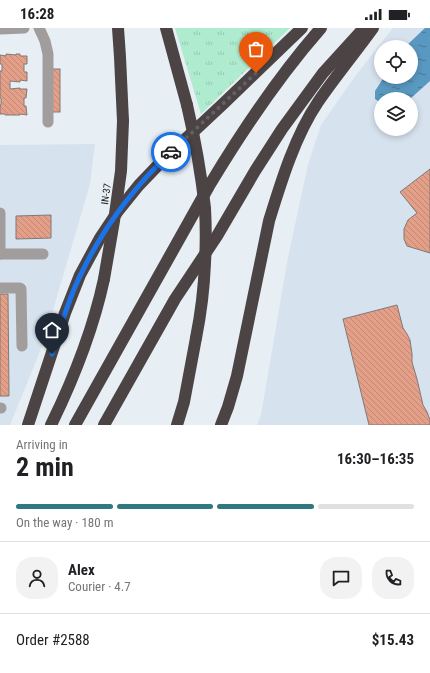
<!DOCTYPE html>
<html lang="en">
<head>
<meta charset="utf-8">
<style>
	:root { --surface:#fff; --page:#f2f2f2; --text:#202124; --muted:#757577; --line:#e0e0e0; --accent:#307980 }
	body { margin:0; font-family:"Roboto Condensed",sans-serif; background:var(--page); color:var(--text); height:100vh; display:flex; flex-direction:column; font-size:15px; white-space:nowrap }
	* { box-sizing:border-box; margin:0 }
	p { font-size:13px; color:var(--muted) }
	.icon { flex:none; width:22px; height:22px; fill:none; stroke:currentColor; stroke-width:2; stroke-linecap:round; stroke-linejoin:round }
	.map { position:relative; height:397px; overflow:hidden }
	.panel { display:flex; flex-direction:column; background:var(--surface); flex:1 }
	.panel>* { flex:none }
	.buttons { position:absolute; left:374px; top:12px; display:grid; gap:8px }
	.buttons a { display:grid; place-items:center; width:44px; height:44px; border-radius:50%; background:var(--surface); box-shadow:0 2px 6px #0003; font-size:20px }
	.pin { position:absolute; display:grid; place-items:center; width:34px; height:34px; color:#fff; margin:-41px -17px; border-radius:50% 50% 50% 0; rotate:-45deg; box-shadow:0 0 4px #0007 }
	.pin .icon { rotate:45deg }
	.courier { position:absolute; display:grid; place-items:center; width:40px; height:40px; margin:-20px; border:3px solid #1a73e8; border-radius:50%; background:#fff; color:#222; box-shadow:0 1px 5px #0007 }
	.head em { font-style:normal; font-weight:700 }
	.head div { display:flex; flex-direction:column-reverse }
	.head { display:flex; align-items:center; justify-content:space-between; height:68px; padding:0 16px }
	h1 { font-size:26px; font-weight:700; line-height:30px }
	.bar { display:grid; grid-template-columns:repeat(4,1fr); gap:6px 4px; align-content:center; height:48px; padding:0 16px }
	.bar i { height:5px; border-radius:3px; background:var(--line) }
	.bar .selected { background:var(--accent) }
	.bar p { grid-column:span 4 }
	.line { display:flex; align-items:center; gap:10px; padding:0 16px; border-top:1px solid var(--line) }
	.line div { flex:1 }
	.round { display:grid; place-items:center; flex:none; width:42px; height:42px; border-radius:16px; background:var(--page) }
	.status { display:flex; justify-content:space-between; align-items:center; height:28px; padding:0 20px; background:var(--surface); direction:ltr }
	.status svg { height:11px; fill:currentColor }
	.map>svg:first-child { display:block }
	.built { fill:#d6e2ee; fill-rule:evenodd }
	.grass { fill:url(#grass-tufts) }
	.water { fill:url(#water-ripples) }
	.building { fill:url(#building-back-hatch); stroke:#817976 }
	.lines { fill:none; stroke-linecap:round; stroke-linejoin:round }
	.minor { stroke:#a19d9d; stroke-width:11 }
	.highway { stroke:#4c4444; stroke-width:12 }
	.highway-bridge { stroke:#4c4444; stroke-width:12 }
	.done { stroke:#5f6366; stroke-width:4; stroke-dasharray:0 7.2 }
	.route { stroke:#1a73e8; stroke-width:5 }
	.labels { text-anchor:middle; dominant-baseline:central; stroke-width:3; stroke-linejoin:round; paint-order:stroke }
	.street-label { font-size:10px; fill:#16181a; stroke:#e7eef4 }
</style>
</head>
<body>
<div class="status"><b>16:28</b><svg viewBox="0 0 49 12"><path d="M0 12V9h3v3zM5 12V6h3v6zM10 12V3h3v9zM15 12V0h3v12zM26 1h20v11H26zM47 4h2v5h-2z"/></svg></div>
<div class="map">
<svg width="430" height="397" viewBox="0 0 430 397">
	<defs>
		<pattern id="grass-tufts" width="24" height="20" patternUnits="userSpaceOnUse"><rect width="24" height="20" fill="#afebce"/><path d="M3 7l-1-3M5 7V3M7 7l1-3M15 17l-1-3M17 17v-4M19 17l1-3" fill="none" stroke="#96c9b0"/></pattern>
		<pattern id="water-ripples" width="26" height="14" patternUnits="userSpaceOnUse"><rect width="26" height="14" fill="#5998c0"/><path d="M2 4q2-2 4 0t4 0M15 11q2-2 4 0t4 0" fill="none" stroke="#497b9b"/></pattern>
		<pattern id="building-back-hatch" width="6" height="6" patternUnits="userSpaceOnUse"><rect width="6" height="6" fill="#e39f87"/><path d="M-1 5l2 2M0 0l6 6M5-1l2 2" fill="none" stroke="#c28874"/></pattern>
	</defs>
	<rect width="100%" height="100%" fill="#e7eef4"/>
	<g class="built">
		<path d="M393 0H430V397H257L261 387 288 229 308 137 321 97 356 47ZM381 19H411V49H381ZM381 71H411V101H381Z"/>
		<polygon points="95,116 90,156 43,316 10,397 0,397 0,117"/>
	</g>
	<polygon class="grass" points="175,0 290,0 201,86"/>
	<polygon class="water" points="425,0 430,0 430,53 410,71 381,71 381,75 375,71 375,63 384,49 411,49 411,19 405,19"/>
	<g class="building">
		<polygon points="6,26 16,27 16,26 20,26 20,28 27,28 27,36 24,36 24,44 27,44 27,53 20,52 20,54 10,53 10,61 20,60 20,61 27,61 26,70 24,70 24,78 26,78 27,87 20,86 20,87 5,87 5,86 0,86 0,77 1,77 1,70 0,70 0,43 2,43 2,36 0,36 0,27 6,28"/>
		<rect x="51" y="41" width="9" height="43"/>
		<polygon points="430,141 430,225 407,218 404,211 404,201 408,192 417,185 400,164"/>
		<polygon points="51,187 51,210 16,211 16,188"/>
		<polygon points="0,266 8,266 9,368 0,368"/>
		<polygon points="397,277 403,300 407,306 410,312 412,326 412,334 417,351 423,377 427,384 430,392 430,397 369,397 343,291"/>
	</g>
	<g class="lines">
		<g class="minor">
			<polyline points="39,0 45,13 48,26 48,94"/>
			<polyline points="0,1 24,0"/>
			<polyline points="0,226 43,226"/>
			<polyline points="0,226 0,185"/>
			<polyline points="0,260 20,260 21,261 22,318"/>
			<polyline points="0,380 1,380"/>
		</g>
		<g class="highway">
			<polyline points="118,0 120,29 123,93"/>
			<polyline points="166,0 187,77"/>
			<polyline points="28,397 65,285 80,247 100,210 118,183 139,157 163,132 224,75 302,0"/>
			<path d="M51 397C74 350 93 302 104 251"/>
			<path d="M75 397 209 158C242 103 278 49 321 0"/>
			<polyline points="104,397 175,271 217,208 255,143 282,101 323,45 364,0"/>
			<polyline points="177,397 184,374 196,310"/>
			<path d="M221 397 228 379 237 348 269 193C281 154 295 108 318 74 335 49 355 25 373 0"/>
		</g>
		<g class="highway-bridge">
			<path d="M187 77C195 111 201 145 205 180 206 198 206 216 205 235 204 260 201 285 196 310"/>
			<polyline points="104,251 114,193 121,143 123,93"/>
		</g>
	</g>
	<g class="lines">
		<polyline class="done" points="171,124 256,45"/>
		<path class="route" d="M52 326C61 299 68 271 81 246 103 200 134 159 171 124"/>
	</g>
	<g class="labels">
		<g class="street-label">
			<text transform="translate(106 166) rotate(-82)">IN-37</text>
		</g>
	</g>
</svg>
<div class="buttons">
<a><svg class="icon" aria-label="locate" viewBox="0 0 24 24"><circle cx="12" cy="12" r="6"/><path d="M12 2v4M12 18v4M2 12h4M18 12h4"/></svg></a>
<a><svg class="icon" aria-label="layers" viewBox="0 0 24 24"><path d="M12 4l9 5-9 5-9-5zM3 14l9 5 9-5"/></svg></a>
</div>
<div class="pin" style="left:256px;top:45px;background:#ea580c"><svg class="icon" aria-label="bag" viewBox="0 0 24 24"><path d="M5 8h14l-1 12H6zM9 8a3 3 0 0 1 6 0"/></svg></div>
<div class="pin" style="left:52px;top:326px;background:#1f2937"><svg class="icon" aria-label="home" viewBox="0 0 24 24"><path d="M3 11l9-7 9 7M6 9v11h12V9"/></svg></div>
<div class="courier" style="left:171px;top:124px"><svg class="icon" aria-label="car" viewBox="0 0 24 24"><path d="M5 17H2v-5l4-1 3-4h7l3 4 3 1v5h-3M9 17h6M6 11h13"/><circle cx="7" cy="17" r="2"/><circle cx="17" cy="17" r="2"/></svg></div>
</div>
<section class="panel">
<div class="head"><div><h1>2 min</h1><p>Arriving in</p></div><em>16:30–16:35</em></div>
<div class="bar"><i class="selected"></i><i class="selected"></i><i class="selected"></i><i></i><p>On the way · 180 m</p></div>
<div class="line" style="height:72px"><a class="round"><svg class="icon" aria-label="person" viewBox="0 0 24 24"><circle cx="12" cy="8" r="4"/><path d="M4 21q1-7 8-7t8 7"/></svg></a><div><b>Alex</b><p>Courier · 4.7</p></div><a class="round"><svg class="icon" aria-label="chat" viewBox="0 0 24 24"><path d="M4 5h16v11H9l-5 4z"/></svg></a><a class="round"><svg class="icon" aria-label="phone" viewBox="0 0 24 24"><path d="M5 4h4l2 5-3 2q2 4 5 5l2-3 5 2v4C11 20 4 13 5 4z"/></svg></a></div>
<div class="line" style="height:52px"><div>Order #2588</div><b>$15.43</b></div>
</section>
</body>
</html>
